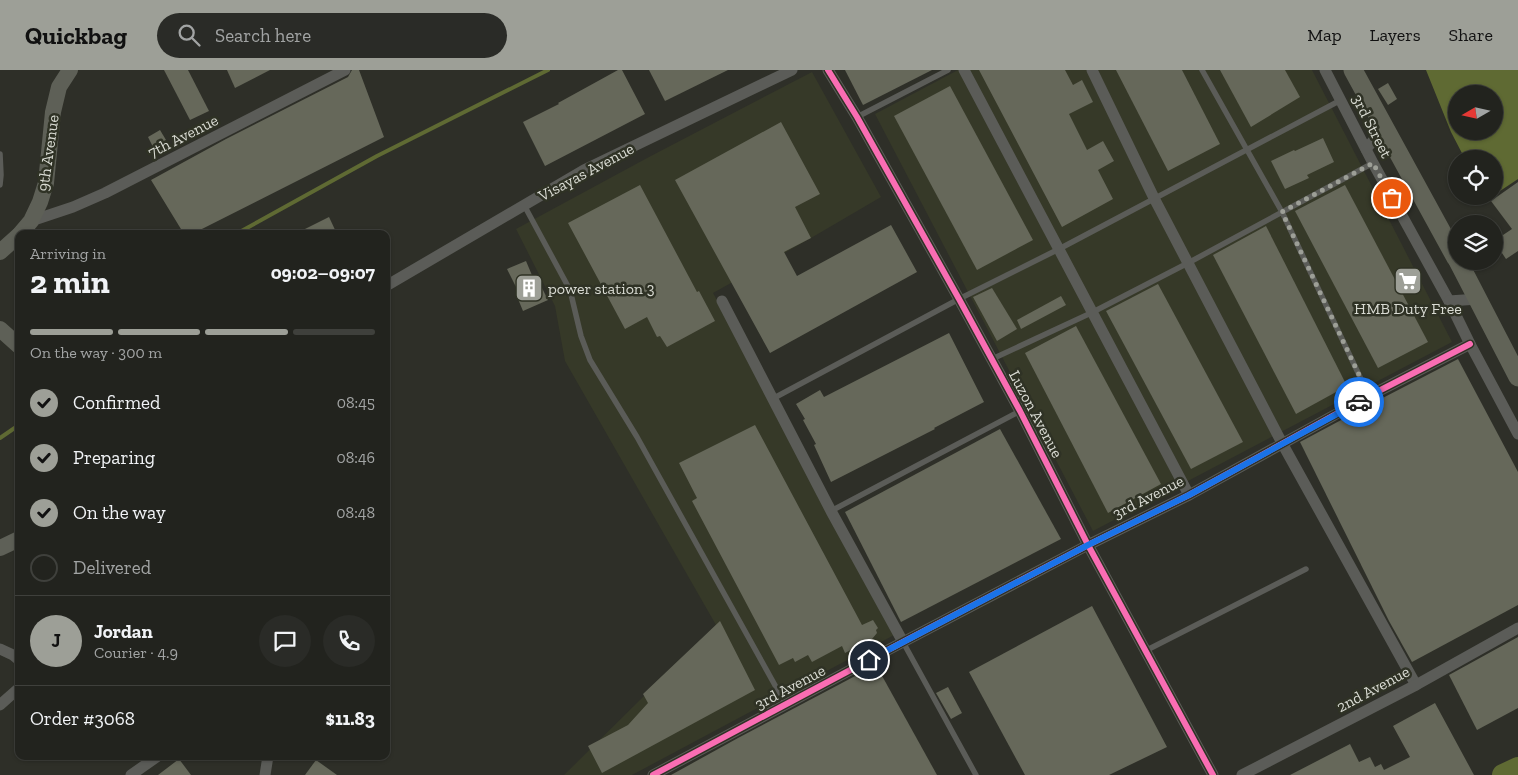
<!DOCTYPE html>
<html lang="en">
<head>
<meta charset="utf-8">
<style>
	:root { --surface:#22231e; --page:#2a2b27; --text:#f1f3f6; --muted:#a2a4a4; --line:#3f403c; --accent:#9d9f97 }
	body { margin:0; font-family:"Zilla Slab",serif; background:var(--page); color:var(--text); height:100vh; display:flex; flex-direction:column; font-size:19px; white-space:nowrap }
	* { box-sizing:border-box; margin:0 }
	p { font-size:16px; color:var(--muted) }
	.icon { flex:none; width:28px; height:28px; fill:none; stroke:currentColor; stroke-width:2; stroke-linecap:round; stroke-linejoin:round }
	.map { position:relative; flex:1; overflow:hidden }
	.panel { position:absolute; left:15px; top:160px; width:375px; height:530px; display:flex; flex-direction:column; background:var(--surface); border-radius:10px; box-shadow:0 1px 4px #0004,0 0 0 1px var(--line) }
	.panel>* { flex:none }
	.needle { width:32px; rotate:261deg }
	.tools { position:absolute; left:1448px; top:15px; display:grid; gap:10px }
	.tools a { display:grid; place-items:center; width:55px; height:55px; border-radius:50%; background:var(--surface); box-shadow:0 1px 4px #0004,0 0 0 1px var(--line); font-size:25px }
	.pin { position:absolute; display:grid; place-items:center; width:42px; height:42px; color:#fff; margin:-21px; border:2px solid #fff; border-radius:50%; box-shadow:0 1px 5px #0007 }
	.courier { position:absolute; display:grid; place-items:center; width:50px; height:50px; margin:-25px; border:4px solid #1a73e8; border-radius:50%; background:#fff; color:#222; box-shadow:0 1px 6px #0007 }
	.summary em { font-style:normal; font-weight:700 }
	.summary div { display:flex; flex-direction:column-reverse }
	.summary { display:flex; align-items:center; justify-content:space-between; height:85px; padding:0 15px }
	h1 { font-size:32px; font-weight:700; line-height:38px }
	.bar { display:grid; grid-template-columns:repeat(4,1fr); gap:8px 5px; align-content:center; height:60px; padding:0 15px }
	.bar i { height:6px; border-radius:4px; background:var(--line) }
	.bar .on { background:var(--accent) }
	.bar p { grid-column:span 4 }
	.line { display:flex; align-items:center; gap:12px; padding:0 15px; border-top:1px solid var(--line) }
	.line div { flex:1 }
	.round { display:grid; place-items:center; flex:none; width:52px; height:52px; border-radius:26px; background:var(--page) }
	ol { padding:0 15px; list-style:none }
	li { display:flex; align-items:center; gap:15px; height:55px }
	li p { margin-inline-start:auto }
	li .icon { padding:5px; border-radius:50%; background:var(--accent); color:#111; stroke-width:4 }
	li:last-child { color:var(--muted) }
	li i { width:28px; height:28px; border:2px solid var(--line); border-radius:50% }
	header { display:flex; align-items:center; gap:30px; box-sizing:border-box; height:70px; padding:0 25px; background:var(--accent); color:#111 }
	header strong { font-size:24px }
	nav { display:flex; gap:28px; margin-inline-start:auto; font-size:18px }
	.search { width:350px; height:45px; background:var(--page); display:flex; align-items:center; gap:12px; box-sizing:border-box; padding:0 18px; border-radius:28px; color:var(--muted); font-size:19px }
	.map>svg:first-child { display:block }
	.built { fill:#363928 }
	.water { fill:#5f6a33; fill-rule:evenodd }
	.lines { fill:none; stroke-linecap:round; stroke-linejoin:round }
	.stream { stroke:#5f6a33; stroke-width:4 }
	.river { stroke:#5f6a33; stroke-width:22 }
	.building { fill:#66685a }
	.lane { stroke:#5b5c58; stroke-width:5.5 }
	.street { stroke:#5b5c58; stroke-width:11 }
	.secondary { stroke:#5e6057; stroke-width:16 }
	.primary { stroke:#616357; stroke-width:19 }
	.cycleway-casing { stroke:#2f3225; stroke-width:9 }
	.cycleway { stroke:#f96db3; stroke-width:6 }
	.done { stroke:#9d9f97; stroke-width:5; stroke-dasharray:0 9 }
	.route { stroke:#1a73e8; stroke-width:6 }
	.labels { text-anchor:middle; dominant-baseline:central; stroke-width:5; stroke-linejoin:round; paint-order:stroke }
	.street-label { font-size:16px; fill:#d9dbd3; stroke:#2f3225 }
	.poi-label { font-size:16px; fill:#d9dbd3; stroke:#2f3225; text-anchor:start }
</style>
</head>
<body>
<header>
<strong>Quickbag</strong>
<div class="search"><svg class="icon" aria-label="search" viewBox="0 0 24 24"><circle cx="10" cy="10" r="6"/><path d="M15 15l6 6"/></svg>Search here</div>
<nav><a>Map</a><a>Layers</a><a>Share</a></nav>
</header>
<div class="map">
<svg width="1518" height="705" viewBox="0 0 1518 705">
	<rect width="100%" height="100%" fill="#2e2f28"/>
	<g class="built">
		<polygon points="958,0 1312,0 1452,272 1093,461 875,44"/>
		<polygon points="812,2 881,127 811,168 713,223 765,316 896,564 632,705 564,705 716,555 565,291 555,236 516,159 649,87"/>
	</g>
	<path class="water" d="M1426 0H1518V109L1494 125V89H1465L1451 62ZM1456 24H1494V61H1456Z"/>
	<g class="lines">
		<g class="stream">
			<polyline points="236,164 377,86 548,0"/>
			<polyline points="0,368 19,355"/>
		</g>
		<polyline class="river" points="1503,705 1518,698"/>
	</g>
	<g class="building">
		<polygon points="164,0 188,0 209,41 190,50"/>
		<polygon points="227,0 270,0 235,18"/>
		<polygon points="352,0 359,0 384,67 192,164 184,164 151,110 226,69 348,7"/>
		<polygon points="618,0 622,0 645,44 545,96 523,52 559,34 558,33"/>
		<polygon points="649,0 728,0 665,31"/>
		<polygon points="845,0 932,0 863,35"/>
		<polygon points="979,0 1065,0 1073,15 1082,10 1093,32 1069,44 1087,80 1103,71 1114,91 1098,100 1113,129 1062,157"/>
		<polygon points="1116,0 1182,0 1220,74 1168,101"/>
		<polygon points="1220,0 1285,0 1300,27 1251,57"/>
		<polygon points="1388,13 1397,29 1388,35 1378,19"/>
		<polygon points="950,16 1033,170 977,200 894,46"/>
		<polygon points="781,52 820,124 795,137 811,168 784,182 797,206 891,155 917,202 770,283 675,110"/>
		<polygon points="160,60 166,70 153,77 148,67"/>
		<polygon points="1323,68 1334,92 1307,105 1309,108 1285,119 1271,91 1294,80 1295,81"/>
		<polygon points="1518,112 1518,181 1506,189 1494,171 1512,159 1491,131"/>
		<polygon points="640,115 697,222 699,221 715,251 667,277 660,266 657,267 647,247 625,259 568,153"/>
		<polygon points="1345,115 1428,272 1378,298 1295,141"/>
		<polygon points="329,147 337,164 295,164"/>
		<polygon points="1266,156 1347,316 1296,344 1213,185"/>
		<polygon points="526,191 534,210 537,208 548,230 523,241 518,229 521,227 507,199"/>
		<polygon points="1158,214 1243,372 1191,399 1106,241"/>
		<polygon points="992,218 1017,259 997,271 973,227"/>
		<polygon points="1061,226 1066,235 1021,259 1017,250"/>
		<polygon points="1076,256 1161,414 1108,443 1025,283"/>
		<polygon points="949,263 984,332 934,358 935,359 831,412 814,375 816,374 803,350 805,349 796,334 820,320 824,327"/>
		<polygon points="1458,289 1518,402 1518,535 1412,592 1389,551 1300,372 1373,333"/>
		<polygon points="755,355 862,555 873,550 878,558 876,560 877,563 872,569 845,583 842,576 812,592 808,585 795,592 793,588 779,595 692,431 697,428 679,393"/>
		<polygon points="1000,359 1061,469 901,552 845,442"/>
		<polygon points="1092,536 1167,677 1109,705 1025,705 969,602"/>
		<polygon points="720,551 755,620 602,703 588,676 628,655 648,633 643,624"/>
		<polygon points="1518,567 1518,638 1477,660 1449,605"/>
		<polygon points="876,595 937,705 671,705 738,668"/>
		<polygon points="948,617 962,643 951,649 936,623"/>
		<polygon points="1435,633 1474,705 1290,705 1350,674 1359,692 1370,687 1375,697 1381,694 1384,700 1410,687 1393,656"/>
		<polygon points="179,689 191,705 158,705"/>
		<polygon points="316,690 337,705 305,705"/>
	</g>
	<g class="lines">
		<g class="lane">
			<polyline points="1202,0 1282,142 1369,326"/>
			<polyline points="857,47 948,0"/>
			<polyline points="0,84 1,105 0,115"/>
			<polyline points="524,135 570,220 581,266 590,290 637,367 786,635"/>
			<polyline points="992,289 1091,243 1188,193 1373,93"/>
			<polyline points="774,328 959,229 1059,179 1341,30"/>
			<polyline points="831,441 1020,341"/>
			<polyline points="903,572 976,705"/>
			<polyline points="1145,581 1306,499"/>
		</g>
		<g class="street">
			<polyline points="828,0 857,47 959,229 1020,341 1088,475 1213,705"/>
			<polyline points="964,0 1189,425"/>
			<polyline points="1092,0 1154,128 1282,373 1416,615"/>
			<polyline points="1325,0 1373,93 1449,231 1470,274 1518,364"/>
			<polyline points="1366,79 1384,58"/>
			<polyline points="31,151 73,137 105,123 345,0"/>
			<polyline points="386,216 584,100 792,0"/>
			<polyline points="722,231 831,441 903,572"/>
			<polyline points="1449,231 1478,229"/>
			<polyline points="0,579 13,585 19,590"/>
			<polyline points="0,635 19,618"/>
			<polyline points="131,705 158,686"/>
			<polyline points="265,705 268,686"/>
			<polyline points="653,705 903,572 1088,475 1189,425 1369,326 1470,274"/>
			<polyline points="1242,705 1416,615 1518,558"/>
		</g>
		<g class="secondary">
			<polyline points="20,164 31,151 40,132 46,113 53,42 59,17 70,0"/>
			<polyline points="0,182 19,165"/>
			<polyline points="0,259 19,276"/>
			<polyline points="0,478 19,469"/>
		</g>
		<g class="primary">
			<polyline points="1353,0 1456,188"/>
			<polyline points="1458,191 1518,307"/>
		</g>
		<g class="cycleway-casing">
			<g id="cycleway">
				<polyline points="828,0 857,47 959,229 1020,341 1088,475 1213,705"/>
				<polyline points="653,705 903,572 1088,475 1189,425 1369,326 1470,274"/>
			</g>
		</g>
		<use href="#cycleway" class="cycleway"/>
	</g>
	<g class="lines">
		<polyline class="done" points="1359,332 1369,326 1282,142 1373,93 1392,128"/>
		<polyline class="route" points="869,590 1088,475 1189,425 1359,332"/>
	</g>
	<defs>
		<g id="supermarket-square" transform="scale(1.4375)"><rect x="-9" y="-9" width="18" height="18" rx="4" fill="#9d9f97" stroke="#2f3225"/><path d="M-6-5.5h2.5l.6 2H6L4.5 2H-2.5L-4.4-4H-6ZM-1.5 3.2a1.3 1.3 0 1 0 .1 0ZM3 3.2a1.3 1.3 0 1 0 .1 0Z" fill="#fff"/></g>
		<g id="building-square" transform="scale(1.4375)"><rect x="-9" y="-9" width="18" height="18" rx="4" fill="#9d9f97" stroke="#2f3225"/><path d="M-4-6H4V6H1V3H-1V6H-4ZM-2.5-4.3h1.7v1.8h-1.7ZM.8-4.3h1.7v1.8H.8ZM-2.5-1h1.7V.8h-1.7ZM.8-1h1.7V.8H.8Z" fill="#fff"/></g>
	</defs>
	<g fill-rule="evenodd">
		<use href="#supermarket-square" x="1408" y="211"/>
		<use href="#building-square" x="529" y="218"/>
	</g>
	<g class="labels">
		<g class="street-label">
			<text transform="translate(1372 56) rotate(63)">3rd Street</text>
			<text transform="translate(183 66) rotate(-27)">7th Avenue</text>
			<text transform="translate(48 83) rotate(-82)">9th Avenue</text>
			<text transform="translate(586 102) rotate(-28)">Visayas Avenue</text>
			<text transform="translate(1036 344) rotate(62)">Luzon Avenue</text>
			<text transform="translate(1148 427) rotate(-27)">3rd Avenue</text>
			<text transform="translate(790 617) rotate(-28)">3rd Avenue</text>
			<text transform="translate(1373 619) rotate(-28)">2nd Avenue</text>
		</g>
		<g class="poi-label">
			<text x="548" y="218">power station 3</text>
			<text x="1408" y="238" text-anchor="middle">HMB Duty Free</text>
		</g>
	</g>
</svg>
<div class="tools">
<a><svg class="needle" viewBox="-14 -14 28 28"><path d="M0-13l5 13h-10z" fill="#e53935"/><path d="M0 13l5-13h-10z" fill="#a2a4a4"/></svg></a>
<a><svg class="icon" aria-label="locate" viewBox="0 0 24 24"><circle cx="12" cy="12" r="6"/><path d="M12 2v4M12 18v4M2 12h4M18 12h4"/></svg></a>
<a><svg class="icon" aria-label="layers" viewBox="0 0 24 24"><path d="M12 4l9 5-9 5-9-5zM3 14l9 5 9-5"/></svg></a>
</div>
<div class="pin" style="left:1392px;top:128px;background:#ea580c"><svg class="icon" aria-label="bag" viewBox="0 0 24 24"><path d="M5 8h14l-1 12H6zM9 8a3 3 0 0 1 6 0"/></svg></div>
<div class="pin" style="left:869px;top:590px;background:#1f2937"><svg class="icon" aria-label="home" viewBox="0 0 24 24"><path d="M3 11l9-7 9 7M6 9v11h12V9"/></svg></div>
<div class="courier" style="left:1359px;top:332px"><svg class="icon" aria-label="car" viewBox="0 0 24 24"><path d="M5 17H2v-5l4-1 3-4h7l3 4 3 1v5h-3M9 17h6M6 11h13"/><circle cx="7" cy="17" r="2"/><circle cx="17" cy="17" r="2"/></svg></div>
<section class="panel">
<div class="summary"><div><h1>2 min</h1><p>Arriving in</p></div><em>09:02–09:07</em></div>
<div class="bar"><i class="on"></i><i class="on"></i><i class="on"></i><i></i><p>On the way · 300 m</p></div>
<ol>
<li><svg class="icon" aria-label="check" viewBox="0 0 24 24"><path d="M5 12l5 5 9-10"/></svg>Confirmed<p>08:45</p></li>
<li><svg class="icon" aria-label="check" viewBox="0 0 24 24"><path d="M5 12l5 5 9-10"/></svg>Preparing<p>08:46</p></li>
<li><svg class="icon" aria-label="check" viewBox="0 0 24 24"><path d="M5 12l5 5 9-10"/></svg>On the way<p>08:48</p></li>
<li><i></i>Delivered</li>
</ol>
<div class="line" style="height:90px"><b class="round" style="background:var(--accent);color:#111">J</b><div><b>Jordan</b><p>Courier · 4.9</p></div><a class="round"><svg class="icon" aria-label="chat" viewBox="0 0 24 24"><path d="M4 5h16v11H9l-5 4z"/></svg></a><a class="round"><svg class="icon" aria-label="phone" viewBox="0 0 24 24"><path d="M5 4h4l2 5-3 2q2 4 5 5l2-3 5 2v4C11 20 4 13 5 4z"/></svg></a></div>
<div class="line" style="height:65px"><div>Order #3068</div><b>$11.83</b></div>
</section>
</div>
</body>
</html>
